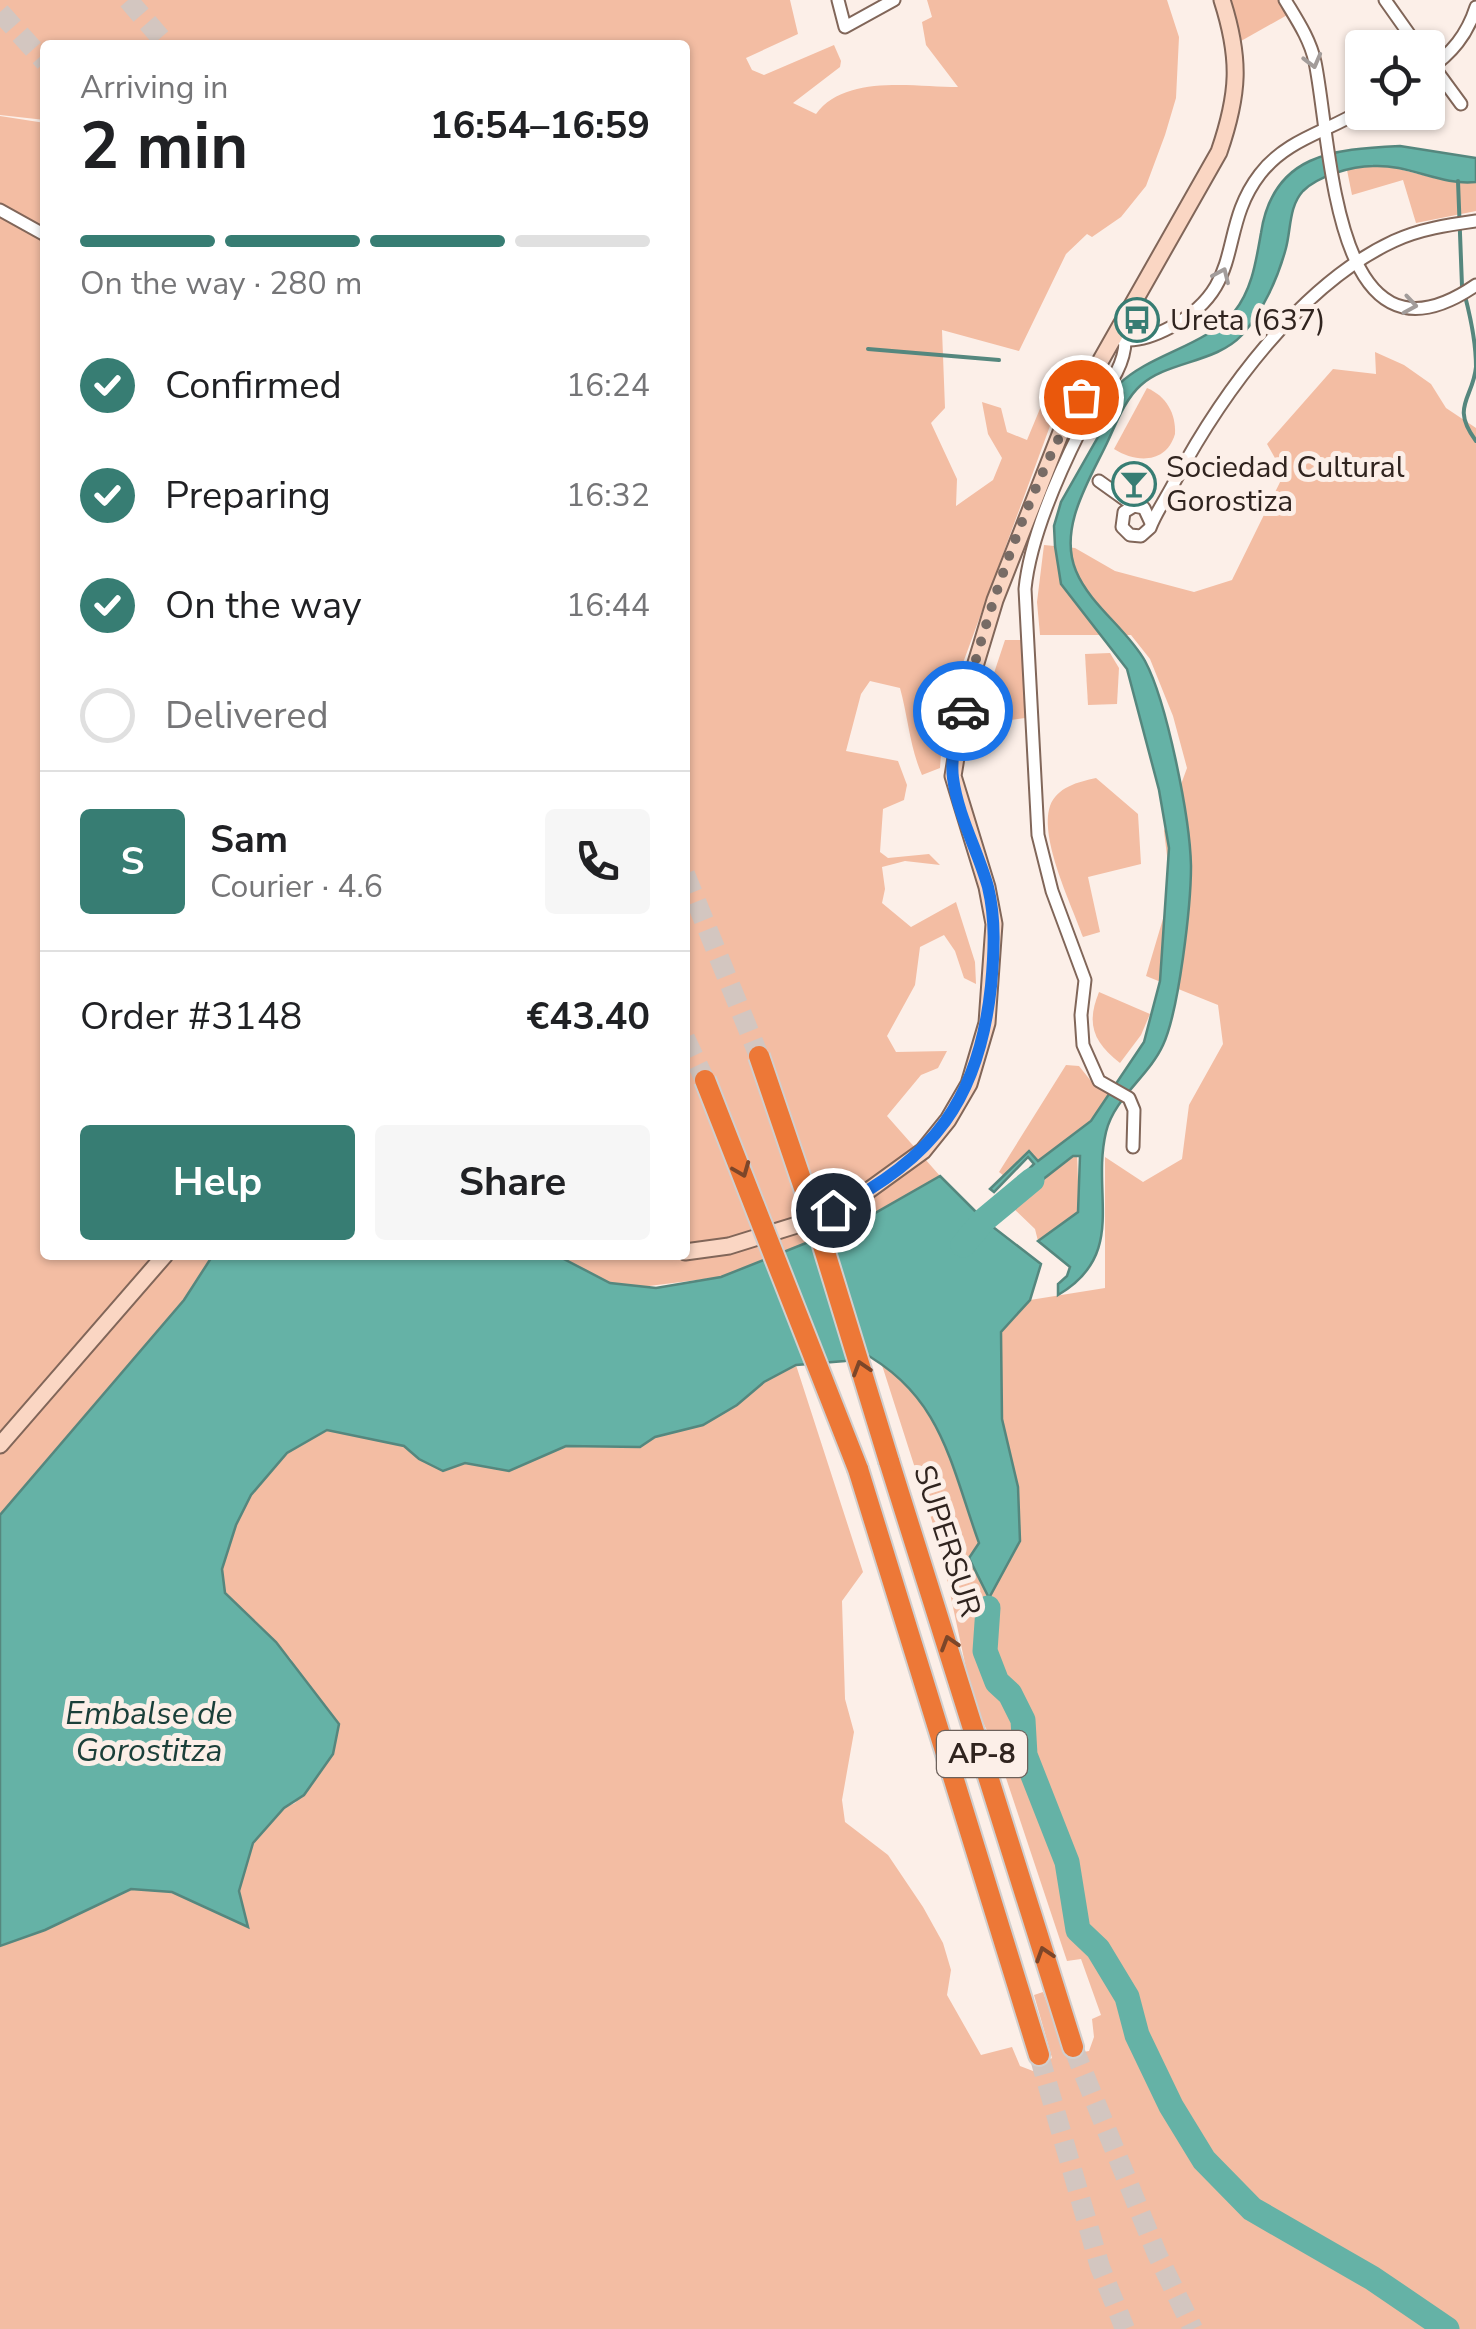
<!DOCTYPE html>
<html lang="en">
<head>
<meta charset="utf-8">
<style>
	:root { --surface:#fff; --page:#f6f6f6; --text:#202124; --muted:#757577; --line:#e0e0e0; --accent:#377d73 }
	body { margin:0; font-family:"Nunito Sans",sans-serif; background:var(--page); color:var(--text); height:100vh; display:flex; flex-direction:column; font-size:38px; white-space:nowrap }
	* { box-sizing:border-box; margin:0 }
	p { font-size:32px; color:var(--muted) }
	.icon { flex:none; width:55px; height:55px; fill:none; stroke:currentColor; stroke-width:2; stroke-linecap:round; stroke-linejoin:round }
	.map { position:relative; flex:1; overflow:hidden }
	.drawer { position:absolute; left:40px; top:40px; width:650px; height:1220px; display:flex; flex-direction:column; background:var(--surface); border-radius:10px; box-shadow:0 2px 8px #0004 }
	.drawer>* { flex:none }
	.controls { position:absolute; left:1345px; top:30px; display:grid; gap:20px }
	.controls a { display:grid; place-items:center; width:100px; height:100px; border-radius:10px; background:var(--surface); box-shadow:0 2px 8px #0004; font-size:50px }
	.pin { position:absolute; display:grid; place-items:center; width:85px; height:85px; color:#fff; margin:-42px; border:5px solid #fff; border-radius:50%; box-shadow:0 2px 10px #0007 }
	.courier { position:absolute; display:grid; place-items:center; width:100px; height:100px; margin:-50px; border:8px solid #1a73e8; border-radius:50%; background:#fff; color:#222; box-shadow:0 2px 12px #0007 }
	.overview em { font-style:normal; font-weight:700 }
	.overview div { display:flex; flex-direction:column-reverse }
	.overview { display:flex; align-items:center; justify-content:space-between; height:170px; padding:0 40px }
	h1 { font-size:65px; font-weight:700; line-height:75px }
	.bar { display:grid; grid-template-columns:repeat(4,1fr); gap:15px 10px; align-content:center; height:120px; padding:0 40px }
	.bar i { height:12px; border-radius:8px; background:var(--line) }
	.bar .on { background:var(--accent) }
	.bar p { grid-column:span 4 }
	.line { display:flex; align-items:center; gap:25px; padding:0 40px; border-top:2px solid var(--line) }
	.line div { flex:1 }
	.round { display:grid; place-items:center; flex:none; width:105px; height:105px; border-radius:10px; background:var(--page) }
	ol { padding:0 40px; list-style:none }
	li { display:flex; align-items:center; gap:30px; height:110px }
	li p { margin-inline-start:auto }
	li .icon { padding:10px; border-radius:50%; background:var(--accent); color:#fff; stroke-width:4 }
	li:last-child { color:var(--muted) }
	li i { width:55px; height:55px; border:5px solid var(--line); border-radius:50% }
	.cta { display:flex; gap:20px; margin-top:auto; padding:20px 40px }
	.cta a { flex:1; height:115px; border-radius:10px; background:var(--accent); color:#fff; font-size:40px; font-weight:700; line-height:115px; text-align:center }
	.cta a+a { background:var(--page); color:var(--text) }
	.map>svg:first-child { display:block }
	.green { fill:#f3bda3 }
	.water { fill:#65b2a6; stroke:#55877e; stroke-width:2.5 }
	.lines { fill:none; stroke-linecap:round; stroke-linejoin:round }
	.stream { stroke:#55877e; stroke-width:4 }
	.river { stroke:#65b2a6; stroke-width:25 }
	.highway-tunnel { stroke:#d3c6c0; stroke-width:20; stroke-dasharray:20 10; stroke-linecap:butt }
	.street-casing { stroke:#816659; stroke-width:15 }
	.secondary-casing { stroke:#816659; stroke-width:19 }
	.highway-casing { stroke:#d1cfce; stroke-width:24 }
	.street { stroke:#fff; stroke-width:11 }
	.secondary { stroke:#fad6c3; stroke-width:15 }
	.highway { stroke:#ed7837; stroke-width:20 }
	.highway-bridge-casing { stroke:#d1cfce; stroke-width:24; stroke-linecap:butt }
	.highway-bridge { stroke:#ed7837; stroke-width:20 }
	.oneway { stroke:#a29c9a }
	.oneway2 { stroke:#7c4629 }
	.done { stroke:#776b65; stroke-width:10; stroke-dasharray:0 18 }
	.route { stroke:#1a73e8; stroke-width:12 }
	.labels { text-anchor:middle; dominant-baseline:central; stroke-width:10; stroke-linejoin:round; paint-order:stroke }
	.shield { fill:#fcefe8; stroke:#6d615b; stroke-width:2.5 }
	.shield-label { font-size:28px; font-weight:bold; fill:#30241f }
	.poi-label { font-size:30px; fill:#30241f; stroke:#fcefe8; text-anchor:start }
	.street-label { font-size:30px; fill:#30241f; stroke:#fcefe8 }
	.water-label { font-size:32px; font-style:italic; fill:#1a3f39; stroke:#fcefe8 }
</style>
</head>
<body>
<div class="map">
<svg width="1476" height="2329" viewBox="0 0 1476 2329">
	<rect width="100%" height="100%" fill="#fcefe8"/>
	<g class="green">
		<path d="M0 0H790L798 34 746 58 752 70 764 75 834 45 841 61 840 67 793 103 816 114C845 74 914 87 958 87L926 45 922 22 932 17 927 0H1167L1179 37 1176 98 1165 135 1146 186 1121 217 1092 237 1087 234 1066 254 1019 351 942 330 945 408 931 423 957 479 956 506 993 480 1002 458 988 434 982 402 1001 408 1007 432 1027 440 1049 387 1061 396 956 682 943 729 940 768 922 775C910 748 908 717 900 688L870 681 861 694 846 751 898 761 907 785 904 800 883 809 880 852 888 858 929 854 940 865 905 861 882 867 885 889 882 903 911 927 956 902 975 962 976 984 964 978 955 951 944 935 920 947 915 985 887 1036 896 1052 947 1051 938 1068 921 1075 887 1116 940 1176 861 1221 721 1277 633 1288 610 1283 556 1255H685V45H45V120L0 115Z"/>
		<polygon points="1230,0 1280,0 1289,14 1241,41"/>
		<polygon points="0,116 45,123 45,1255 213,1255 184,1300 0,1515"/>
		<path d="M1370 165C1406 166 1442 186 1476 182V211L1416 223 1403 180 1352 195 1347 170Z"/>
		<polygon points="1375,352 1404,365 1431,384 1446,408 1476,428 1476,2329 0,2329 0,1946 45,1930 131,1889 172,1892 247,1926 239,1891 253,1843 284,1808 295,1803 333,1754 291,1659 225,1593 222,1569 236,1525 251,1495 287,1453 327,1430 404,1446 419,1459 443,1470 465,1463 509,1471 566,1446 639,1447 655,1437 702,1425 737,1405 764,1382 796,1365 863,1572 842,1601 845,1699 854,1732 842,1800 845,1822 888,1855 923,1907 943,1943 951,1970 947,1995 981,2055 1012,2047 1020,2066 1033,2071 1052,2058 1034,1995 1043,1992 1066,2055 1089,2051 1094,2037 1092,2019 1101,2015 1081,1959 1067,1961 998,1754 973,1701 940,1546 881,1362 905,1381 940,1428 979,1543 999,1580 1020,1541 1018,1487 1002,1419 1001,1331 1030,1300 1105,1288 1105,1157 1143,1182 1182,1159 1189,1105 1223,1044 1218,1005 1146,976 1165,912 1169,872 1164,831 1187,768 1173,716 1150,659 1131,635 1040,635 1037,602 1044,545 1075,548 1115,571 1194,592 1232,580 1284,474 1267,444 1333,369 1376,374"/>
		<path d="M1147 388C1166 396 1176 413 1175 434 1166 464 1136 463 1114 449Z"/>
		<polygon points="1005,640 1021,640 1025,718 988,723 986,697"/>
		<polygon points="1110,653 1119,668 1117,704 1088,705 1085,654"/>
		<path d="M1096 778 1138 814 1141 864 1088 877 1100 932 1083 937C1072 905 1039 839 1050 806 1057 787 1078 782 1096 778Z"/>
		<path d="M1099 992 1150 1014 1141 1035 1120 1063C1093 1042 1086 1024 1099 992Z"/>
		<polygon points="1066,1065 1079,1066 1095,1086 1109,1094 1091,1121 1038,1161 1028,1151 1004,1176 999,1172"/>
		<polygon points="1077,1154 1079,1208 1075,1216 1038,1241 1035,1229 1010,1205"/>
	</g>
	<g class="water">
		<path d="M1400 146 1476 158V182C1441 186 1409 164 1373 166 1352 166 1318 176 1303 191 1289 206 1291 229 1286 248 1278 278 1263 311 1242 335 1216 363 1168 361 1141 385 1125 399 1116 424 1107 443 1089 481 1058 528 1076 571 1090 605 1127 629 1145 661 1167 702 1190 818 1191 866 1191 905 1179 1011 1163 1045 1149 1076 1114 1098 1106 1132 1091 1195 1128 1254 1058 1295V1284L1067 1276 1070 1267 1038 1241 1078 1212 1080 1156H1073L1010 1205 1001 1197 1034 1164 1028 1157 994 1192 990 1189 1029 1151 1038 1161 1091 1121 1144 1042 1160 981 1169 848 1159 790 1127 669 1061 584 1055 546 1054 526 1061 502 1123 393 1118 385C1151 353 1204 347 1234 312 1252 290 1256 261 1261 233 1273 154 1333 149 1400 146Z"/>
		<path d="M940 1176 984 1220 1041 1264 1030 1300 1001 1332 1002 1419 1018 1487 1020 1541 989 1598 969 1558 979 1543C950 1463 942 1395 860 1351L845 1361 796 1365 764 1382 737 1405 703 1425 655 1437 640 1447 566 1446 509 1471 465 1463 443 1471 419 1459 404 1446 327 1430 287 1453 251 1495 236 1525 222 1569 225 1593 276 1642 339 1724 333 1754 304 1795 284 1808 253 1843 239 1891 248 1927 172 1892 131 1889 45 1930 0 1946V1515L184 1300 213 1255H556L610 1283 656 1288 721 1277 861 1221Z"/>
	</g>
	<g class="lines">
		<g class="stream">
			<polyline points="1458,181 1462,286"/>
			<path d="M1465 296C1471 319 1476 342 1476 367 1473 399 1450 406 1476 441"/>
			<polyline points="868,349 999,360"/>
		</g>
		<g class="river">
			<polyline points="963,1245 984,1220 1032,1180"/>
			<polyline points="988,1608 985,1651 997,1682 1010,1694 1023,1720 1025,1755 1067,1862 1078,1930 1098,1949 1127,1997 1137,2035 1171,2106 1204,2160 1252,2209 1372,2278 1447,2329"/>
		</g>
		<g class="highway-tunnel">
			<polyline points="128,0 167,45"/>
			<polyline points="0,12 45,62"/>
			<polyline points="685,874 759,1056"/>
			<polyline points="685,1038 705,1080"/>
			<polyline points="1073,2047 1157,2254 1193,2329"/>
			<polyline points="1039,2055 1100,2267 1125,2329"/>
		</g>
		<g class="street-casing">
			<g id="street">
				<polyline points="838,0 845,27 894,0"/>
				<path d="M1285 0C1297 20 1310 39 1315 62 1332 143 1332 384 1476 285"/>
				<polyline points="1385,0 1419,48"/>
				<polyline points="1428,59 1461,104"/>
				<path d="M1428 70C1452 53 1467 35 1476 7"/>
				<polyline points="0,210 45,235"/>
				<path d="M1120 339C1137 343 1156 335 1171 327 1248 285 1216 231 1260 174 1287 139 1327 132 1362 110"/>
				<path d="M1125 341C1125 373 1095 401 1081 429 1058 475 1030 539 1025 589L1038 835 1052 891 1085 980 1081 1015 1083 1045 1099 1081 1129 1098 1134 1110 1133 1147"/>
				<polyline points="1099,481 1134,506 1144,508 1151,523"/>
				<path d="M1134 506 1124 512 1122 527 1130 535 1141 536 1150 528C1156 512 1167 497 1175 481 1222 393 1301 284 1394 241 1420 229 1448 225 1476 221"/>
			</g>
		</g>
		<g class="secondary-casing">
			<g id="secondary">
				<path d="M685 1252 729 1246 800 1224 865 1193 923 1151 948 1120 969 1084 987 1023 994 924 987 887 953 776 966 696 995 600 1063 427 1219 152C1239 94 1241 59 1222 0"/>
				<polyline points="0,1445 165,1255"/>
			</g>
		</g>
		<g class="highway-casing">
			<g id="highway">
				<polyline points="889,1461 1073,2047"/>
				<polyline points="858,1469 1039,2055"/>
			</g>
		</g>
		<use href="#street" class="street"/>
		<use href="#secondary" class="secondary"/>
		<use href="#highway" class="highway"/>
		<g class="highway-bridge-casing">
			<g id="highway-bridge">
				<polyline points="759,1056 817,1226 889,1461"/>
				<polyline points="705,1080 858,1469"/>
			</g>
		</g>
		<use href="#highway-bridge" class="highway-bridge"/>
	</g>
	<defs><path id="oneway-chevron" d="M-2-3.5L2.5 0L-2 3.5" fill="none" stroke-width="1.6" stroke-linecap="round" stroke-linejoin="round" transform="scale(2.5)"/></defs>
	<g class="oneway">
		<use href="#oneway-chevron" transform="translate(1313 61) rotate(75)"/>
		<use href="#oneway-chevron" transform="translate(1222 275) rotate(-66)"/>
		<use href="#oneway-chevron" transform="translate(1410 305) rotate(9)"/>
	</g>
	<g class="oneway2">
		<use href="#oneway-chevron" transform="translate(742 1170) rotate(68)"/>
		<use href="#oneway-chevron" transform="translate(861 1368) rotate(-107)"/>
		<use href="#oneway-chevron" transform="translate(949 1643) rotate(-107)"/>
		<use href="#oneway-chevron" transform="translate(1044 1954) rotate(-108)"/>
	</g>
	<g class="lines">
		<path class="done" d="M963 711C984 616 1032 480 1081 397"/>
		<path class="route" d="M833 1210C934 1158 979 1100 991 986 994 953 996 920 988 887 978 851 958 816 953 778 950 756 958 732 963 711"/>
	</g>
	<defs>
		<g id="bus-ring" transform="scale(2.25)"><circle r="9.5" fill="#fcefe8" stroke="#377d73" stroke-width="1.5"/><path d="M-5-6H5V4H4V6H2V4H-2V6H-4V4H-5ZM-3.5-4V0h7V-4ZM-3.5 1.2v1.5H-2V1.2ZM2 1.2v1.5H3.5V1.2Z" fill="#377d73"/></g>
		<g id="bar-ring" transform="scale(2.25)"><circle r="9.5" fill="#fcefe8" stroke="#377d73" stroke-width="1.5"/><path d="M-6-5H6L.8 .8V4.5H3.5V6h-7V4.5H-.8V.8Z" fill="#377d73"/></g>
	</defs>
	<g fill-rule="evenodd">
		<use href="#bus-ring" x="1137" y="320"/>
		<use href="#bar-ring" x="1134" y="484"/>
	</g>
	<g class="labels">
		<rect class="shield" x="937" y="1731" width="90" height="46" rx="8"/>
		<g class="shield-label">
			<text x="982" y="1754">AP-8</text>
		</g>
		<g class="poi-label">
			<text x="1170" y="320">Ureta (637)</text>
			<text x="1166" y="467">Sociedad Cultural<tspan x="1166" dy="34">Gorostiza</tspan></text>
		</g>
		<g class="street-label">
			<text transform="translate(947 1541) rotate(72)">SUPERSUR</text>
		</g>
		<g class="water-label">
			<text x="149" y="1713">Embalse de<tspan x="149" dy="37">Gorostitza</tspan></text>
		</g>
	</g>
</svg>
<div class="controls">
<a><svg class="icon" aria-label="locate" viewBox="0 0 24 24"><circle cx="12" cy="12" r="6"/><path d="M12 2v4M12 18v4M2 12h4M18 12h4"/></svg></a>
</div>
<div class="pin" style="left:1081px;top:397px;background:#ea580c"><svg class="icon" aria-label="bag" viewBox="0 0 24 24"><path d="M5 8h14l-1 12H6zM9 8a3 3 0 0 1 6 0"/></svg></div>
<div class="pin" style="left:833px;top:1210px;background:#1f2937"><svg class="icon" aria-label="home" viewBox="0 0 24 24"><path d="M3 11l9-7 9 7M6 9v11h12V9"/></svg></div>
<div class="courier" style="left:963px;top:711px"><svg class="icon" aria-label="car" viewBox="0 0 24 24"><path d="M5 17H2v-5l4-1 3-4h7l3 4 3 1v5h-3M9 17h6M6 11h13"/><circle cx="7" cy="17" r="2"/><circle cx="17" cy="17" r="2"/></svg></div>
<section class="drawer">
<div class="overview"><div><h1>2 min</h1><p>Arriving in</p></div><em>16:54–16:59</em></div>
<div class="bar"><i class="on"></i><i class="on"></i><i class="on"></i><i></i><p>On the way · 280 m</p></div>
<ol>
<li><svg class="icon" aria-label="check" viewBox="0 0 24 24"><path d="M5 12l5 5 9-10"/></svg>Confirmed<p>16:24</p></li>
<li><svg class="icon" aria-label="check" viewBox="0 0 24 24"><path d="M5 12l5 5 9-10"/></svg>Preparing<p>16:32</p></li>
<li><svg class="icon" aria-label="check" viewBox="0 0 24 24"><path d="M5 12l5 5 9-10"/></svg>On the way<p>16:44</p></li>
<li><i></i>Delivered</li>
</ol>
<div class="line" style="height:180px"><b class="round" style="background:var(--accent);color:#fff">S</b><div><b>Sam</b><p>Courier · 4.6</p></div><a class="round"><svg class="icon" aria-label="phone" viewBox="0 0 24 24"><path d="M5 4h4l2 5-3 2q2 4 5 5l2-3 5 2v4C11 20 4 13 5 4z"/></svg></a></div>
<div class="line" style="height:130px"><div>Order #3148</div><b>€43.40</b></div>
<div class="cta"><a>Help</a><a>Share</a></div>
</section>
</div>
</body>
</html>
